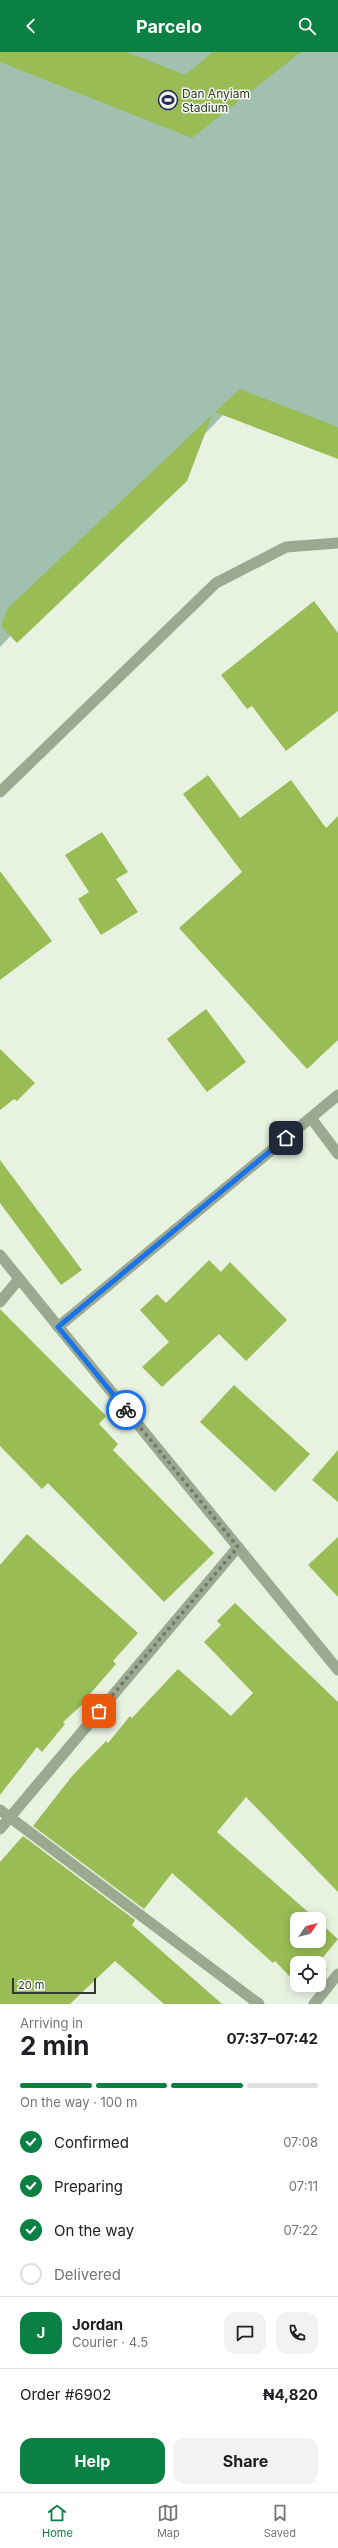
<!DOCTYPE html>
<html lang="en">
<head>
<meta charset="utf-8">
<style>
	:root { --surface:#fff; --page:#f2f2f2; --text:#202124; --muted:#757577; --line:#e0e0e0; --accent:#0b8043 }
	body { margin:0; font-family:Inter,sans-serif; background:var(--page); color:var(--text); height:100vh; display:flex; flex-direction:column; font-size:15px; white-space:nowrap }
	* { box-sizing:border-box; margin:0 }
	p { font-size:13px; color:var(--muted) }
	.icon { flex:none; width:22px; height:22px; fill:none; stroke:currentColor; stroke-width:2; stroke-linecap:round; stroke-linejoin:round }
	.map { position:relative; height:1952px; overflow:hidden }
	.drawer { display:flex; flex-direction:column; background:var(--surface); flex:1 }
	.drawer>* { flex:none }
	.needle { width:26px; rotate:55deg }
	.tools { position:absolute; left:290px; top:1860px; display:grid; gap:8px }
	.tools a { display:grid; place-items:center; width:36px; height:36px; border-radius:8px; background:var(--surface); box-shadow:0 2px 10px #0003; font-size:20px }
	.scale { position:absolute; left:12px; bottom:10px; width:84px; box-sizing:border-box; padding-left:4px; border:2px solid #33392c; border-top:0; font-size:11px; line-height:14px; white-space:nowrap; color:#33392c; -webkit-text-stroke:3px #f2f9ee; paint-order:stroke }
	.pin { position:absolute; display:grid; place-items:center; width:34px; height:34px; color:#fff; margin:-17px; border-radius:8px; box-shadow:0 2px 6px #0006 }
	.courier { position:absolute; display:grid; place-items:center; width:40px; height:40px; margin:-20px; border:3px solid #1a73e8; border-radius:50%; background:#fff; color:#222; box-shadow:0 1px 5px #0007 }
	.summary em { font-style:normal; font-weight:700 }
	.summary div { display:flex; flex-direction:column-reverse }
	.summary { display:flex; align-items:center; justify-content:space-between; height:68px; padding:0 20px }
	h1 { font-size:26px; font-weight:700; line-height:30px }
	.bar { display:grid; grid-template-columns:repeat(4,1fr); gap:6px 4px; align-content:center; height:48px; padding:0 20px }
	.bar i { height:5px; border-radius:3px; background:var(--line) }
	.bar .active { background:var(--accent) }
	.bar p { grid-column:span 4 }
	.line { display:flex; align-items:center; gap:10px; padding:0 20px; border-top:1px solid var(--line) }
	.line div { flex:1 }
	.round { display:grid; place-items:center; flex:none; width:42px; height:42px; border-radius:12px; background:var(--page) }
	ol { padding:0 20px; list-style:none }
	li { display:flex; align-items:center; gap:12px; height:44px }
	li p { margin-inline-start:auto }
	li .icon { padding:4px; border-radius:50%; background:var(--accent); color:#fff; stroke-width:4 }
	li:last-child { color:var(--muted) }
	li i { width:22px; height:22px; border:2px solid var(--line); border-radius:50% }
	.cta { display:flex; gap:8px; margin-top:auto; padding:8px 20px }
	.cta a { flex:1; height:46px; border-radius:12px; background:var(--accent); color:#fff; font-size:16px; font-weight:700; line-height:46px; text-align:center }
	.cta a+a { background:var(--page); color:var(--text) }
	header { display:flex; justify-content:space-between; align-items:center; height:52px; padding:0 20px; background:var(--accent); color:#fff; font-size:18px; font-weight:700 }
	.tabs { display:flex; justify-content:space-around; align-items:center; height:56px; border-top:1px solid var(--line); background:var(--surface); font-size:11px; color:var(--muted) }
	.tabs a { display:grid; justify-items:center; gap:2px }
	.tabs .active { color:var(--accent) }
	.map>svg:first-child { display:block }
	.green { fill:#a2c0af }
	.building { fill:#99bc55 }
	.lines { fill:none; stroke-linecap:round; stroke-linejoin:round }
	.minor { stroke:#9ca991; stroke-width:11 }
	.done { stroke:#727a6b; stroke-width:4; stroke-dasharray:0 7.2 }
	.route { stroke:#1a73e8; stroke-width:5 }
	.labels { text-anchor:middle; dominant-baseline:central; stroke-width:3; stroke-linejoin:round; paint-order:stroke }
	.poi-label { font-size:12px; fill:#33392c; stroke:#f2f9ee; text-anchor:start }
</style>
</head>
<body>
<header><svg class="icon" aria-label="back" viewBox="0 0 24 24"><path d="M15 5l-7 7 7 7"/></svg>Parcelo<svg class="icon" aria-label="search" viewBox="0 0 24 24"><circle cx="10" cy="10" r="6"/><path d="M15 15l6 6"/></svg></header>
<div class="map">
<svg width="338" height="1952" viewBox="0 0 338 1952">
	<rect width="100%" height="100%" fill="#e8f2e1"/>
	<polygon class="green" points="0,0 338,0 338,405 223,363 0,595"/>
	<g class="building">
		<polygon points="0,0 127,0 185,23 213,0 301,0 192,86 0,10"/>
		<polygon points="240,337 338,375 338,407 215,360"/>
		<polygon points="212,363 187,429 17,591 1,574 8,556"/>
		<polygon points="314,549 338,581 338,659 286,699 252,654 247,657 221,623"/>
		<polygon points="208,723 240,766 291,728 326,776 338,764 338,988 307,1017 179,876 242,820 183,742"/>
		<polygon points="102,780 128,820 116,827 138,860 101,883 78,847 89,840 65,803"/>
		<polygon points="0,819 52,889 0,928"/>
		<polygon points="206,957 246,1010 207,1040 167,987"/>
		<polygon points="0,997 35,1031 17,1049 14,1047 0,1058"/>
		<polygon points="0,1108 82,1218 61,1233 0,1151"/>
		<polygon points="209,1208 221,1220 230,1210 287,1268 246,1309 219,1282 162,1335 142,1315 169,1290 140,1258 157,1242 166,1251"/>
		<polygon points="0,1257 106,1364 99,1372 118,1392 113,1398 214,1501 164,1550 48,1431 42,1437 0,1394"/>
		<polygon points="234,1333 310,1402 275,1440 200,1370"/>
		<polygon points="338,1398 338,1450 312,1428"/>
		<polygon points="27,1482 138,1581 113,1609 116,1612 83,1650 84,1651 63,1670 65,1672 42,1700 37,1695 0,1743 0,1513"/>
		<polygon points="338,1485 338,1545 308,1513"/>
		<polygon points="235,1551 338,1650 338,1840 246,1745 217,1780 316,1867 297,1867 297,1889 319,1889 319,1870 338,1887 320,1909 327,1917 319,1926 319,1911 297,1911 297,1932 275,1909 273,1911 172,1821 144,1857 33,1774 73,1723 106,1689 108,1691 130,1664 132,1666 178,1617 231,1664 253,1641 204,1590 221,1573 217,1569"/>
		<polygon points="23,1784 135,1868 132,1873 222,1952 164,1952 115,1909 70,1952 0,1952 0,1810"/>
	</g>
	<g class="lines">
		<g class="minor">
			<polyline points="0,740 216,531 286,495 338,491"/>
			<polyline points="311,1066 338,1102"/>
			<polyline points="0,1203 338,1618"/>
			<polyline points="0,1250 19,1227"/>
			<polyline points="58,1275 338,1043"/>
			<polyline points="0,1758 259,1952"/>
			<polyline points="0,1777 238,1495"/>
			<polyline points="314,1952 338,1922"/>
		</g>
	</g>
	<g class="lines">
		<polyline class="done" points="99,1659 238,1495 126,1358"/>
		<polyline class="route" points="126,1358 58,1275 286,1086"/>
	</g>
	<defs>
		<g id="stadium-ring" transform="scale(1)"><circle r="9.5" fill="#f2f9ee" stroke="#2c2457" stroke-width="1.5"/><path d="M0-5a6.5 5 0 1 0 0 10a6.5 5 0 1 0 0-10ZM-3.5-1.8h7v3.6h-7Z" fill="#2c2457"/></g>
	</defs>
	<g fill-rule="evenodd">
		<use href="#stadium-ring" x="168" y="48"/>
	</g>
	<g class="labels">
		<g class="poi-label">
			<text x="182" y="41">Dan Anyiam<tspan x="182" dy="14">Stadium</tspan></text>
		</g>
	</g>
</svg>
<div class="tools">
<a><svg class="needle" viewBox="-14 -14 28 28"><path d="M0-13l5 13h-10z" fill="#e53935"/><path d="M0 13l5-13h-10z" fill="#757577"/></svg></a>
<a><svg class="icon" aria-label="locate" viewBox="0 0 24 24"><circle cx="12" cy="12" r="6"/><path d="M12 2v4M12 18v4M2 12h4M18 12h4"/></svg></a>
</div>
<div class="scale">20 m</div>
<div class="pin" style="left:99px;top:1659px;background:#ea580c"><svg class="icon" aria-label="bag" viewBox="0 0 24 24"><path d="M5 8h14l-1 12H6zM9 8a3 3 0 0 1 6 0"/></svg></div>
<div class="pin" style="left:286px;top:1086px;background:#1f2937"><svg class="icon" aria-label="home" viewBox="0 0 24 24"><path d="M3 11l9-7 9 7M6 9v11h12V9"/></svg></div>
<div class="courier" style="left:126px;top:1358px"><svg class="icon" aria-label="bike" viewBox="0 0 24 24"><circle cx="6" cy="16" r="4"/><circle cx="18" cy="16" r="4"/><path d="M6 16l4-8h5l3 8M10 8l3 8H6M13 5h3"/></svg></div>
</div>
<section class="drawer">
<div class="summary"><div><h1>2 min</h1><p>Arriving in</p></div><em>07:37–07:42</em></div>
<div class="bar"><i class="active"></i><i class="active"></i><i class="active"></i><i></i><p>On the way · 100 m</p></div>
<ol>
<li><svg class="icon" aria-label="check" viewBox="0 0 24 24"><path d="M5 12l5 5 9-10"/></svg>Confirmed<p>07:08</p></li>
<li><svg class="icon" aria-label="check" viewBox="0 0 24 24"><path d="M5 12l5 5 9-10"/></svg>Preparing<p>07:11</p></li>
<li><svg class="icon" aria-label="check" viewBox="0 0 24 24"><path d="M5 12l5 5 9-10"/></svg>On the way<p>07:22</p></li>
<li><i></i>Delivered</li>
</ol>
<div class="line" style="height:72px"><b class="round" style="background:var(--accent);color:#fff">J</b><div><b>Jordan</b><p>Courier · 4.5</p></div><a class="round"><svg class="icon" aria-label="chat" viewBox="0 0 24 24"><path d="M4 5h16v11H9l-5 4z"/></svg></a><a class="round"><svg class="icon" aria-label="phone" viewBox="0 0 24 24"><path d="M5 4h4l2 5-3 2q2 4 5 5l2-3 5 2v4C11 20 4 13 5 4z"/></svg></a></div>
<div class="line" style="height:52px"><div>Order #6902</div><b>₦4,820</b></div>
<div class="cta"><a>Help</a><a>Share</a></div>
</section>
<nav class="tabs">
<a class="active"><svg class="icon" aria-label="home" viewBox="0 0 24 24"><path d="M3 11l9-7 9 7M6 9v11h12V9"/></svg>Home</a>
<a><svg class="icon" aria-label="map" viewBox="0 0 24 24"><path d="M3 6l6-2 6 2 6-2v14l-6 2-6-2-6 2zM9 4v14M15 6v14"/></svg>Map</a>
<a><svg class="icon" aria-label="saved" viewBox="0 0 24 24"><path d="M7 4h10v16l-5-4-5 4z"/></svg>Saved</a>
</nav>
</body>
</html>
